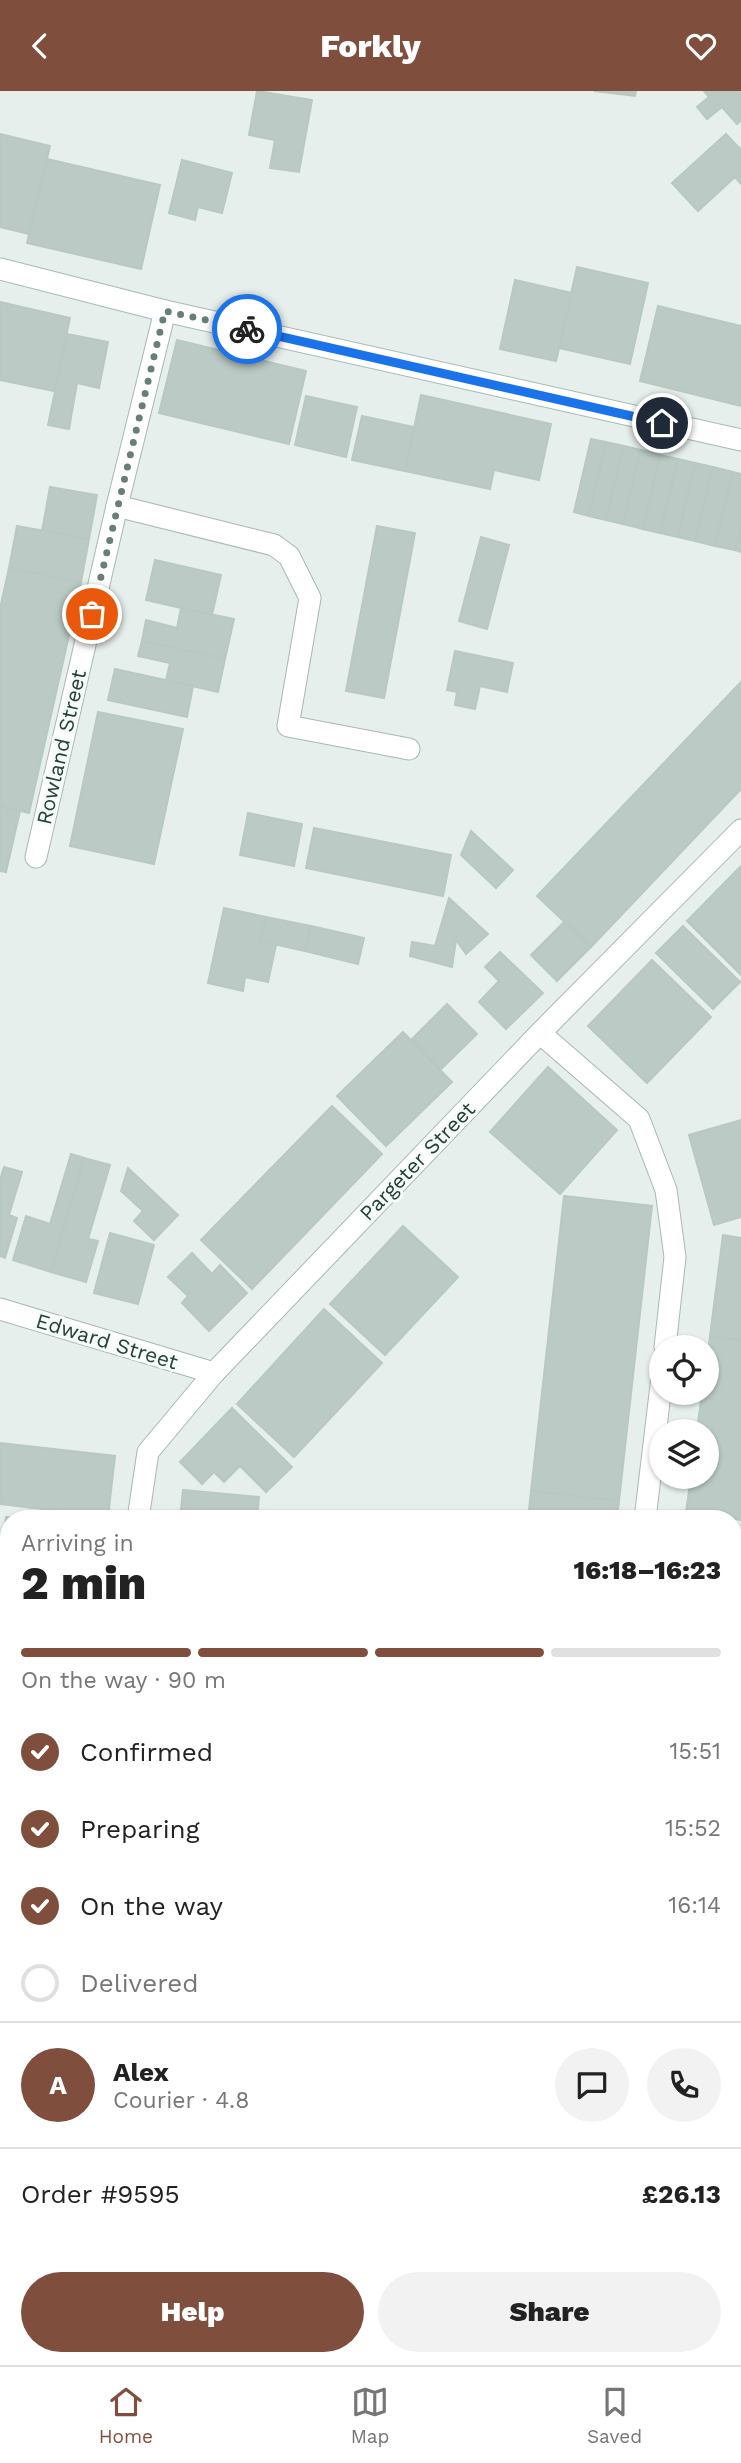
<!DOCTYPE html>
<html lang="en">
<head>
<meta charset="utf-8">
<style>
	:root { --surface:#fff; --page:#f2f2f2; --text:#222; --muted:#767676; --line:#e0e0e0; --accent:#804e3d }
	body { margin:0; font-family:"Work Sans",sans-serif; background:var(--page); color:var(--text); height:100vh; display:flex; flex-direction:column; font-size:26px; white-space:nowrap }
	* { box-sizing:border-box; margin:0 }
	p { font-size:23px; color:var(--muted) }
	.icon { flex:none; width:38px; height:38px; fill:none; stroke:currentColor; stroke-width:2; stroke-linecap:round; stroke-linejoin:round }
	.map { position:relative; flex:1; overflow:hidden }
	.panel { position:absolute; left:0px; top:1419px; width:742px; height:856px; display:flex; flex-direction:column; background:var(--surface); border-radius:28px 28px 0 0; box-shadow:0 2px 5px #0004 }
	.panel>* { flex:none }
	.fabs { position:absolute; left:649px; top:1244px; display:grid; gap:14px }
	.fabs a { display:grid; place-items:center; width:70px; height:70px; border-radius:50%; background:var(--surface); box-shadow:0 2px 5px #0004; font-size:35px }
	.pin { position:absolute; display:grid; place-items:center; width:60px; height:60px; color:#fff; margin:-30px; border:4px solid #fff; border-radius:50%; box-shadow:0 2px 7px #0007 }
	.courier { position:absolute; display:grid; place-items:center; width:70px; height:70px; margin:-35px; border:5px solid #1a73e8; border-radius:50%; background:#fff; color:#222; box-shadow:0 2px 9px #0007 }
	.headline em { font-style:normal; font-weight:800 }
	.headline div { display:flex; flex-direction:column-reverse }
	.headline { display:flex; align-items:center; justify-content:space-between; height:119px; padding:0 21px }
	h1 { font-size:46px; font-weight:800; line-height:52px }
	.bar { display:grid; grid-template-columns:repeat(4,1fr); gap:10px 7px; align-content:center; height:84px; padding:0 21px }
	.bar i { height:9px; border-radius:5px; background:var(--line) }
	.bar .current { background:var(--accent) }
	.bar p { grid-column:span 4 }
	.line { display:flex; align-items:center; gap:18px; padding:0 21px; border-top:2px solid var(--line) }
	.line div { flex:1 }
	.round { display:grid; place-items:center; flex:none; width:74px; height:74px; border-radius:37px; background:var(--page) }
	ol { padding:0 21px; list-style:none }
	li { display:flex; align-items:center; gap:21px; height:77px }
	li p { margin-inline-start:auto }
	li .icon { padding:7px; border-radius:50%; background:var(--accent); color:#fff; stroke-width:4 }
	li:last-child { color:var(--muted) }
	li i { width:38px; height:38px; border:4px solid var(--line); border-radius:50% }
	.cta { display:flex; gap:14px; margin-top:auto; padding:14px 21px }
	.cta a { flex:1; height:80px; border-radius:42px; background:var(--accent); color:#fff; font-size:28px; font-weight:800; line-height:80px; text-align:center }
	.cta a+a { background:var(--page); color:var(--text) }
	header { display:flex; justify-content:space-between; align-items:center; height:91px; padding:0 21px; background:var(--accent); color:#fff; font-size:32px; font-weight:800 }
	.menu { display:flex; justify-content:space-around; align-items:center; height:98px; border-top:2px solid var(--line); background:var(--surface); font-size:19px; color:var(--muted) }
	.menu a { display:grid; justify-items:center; gap:4px }
	.menu .current { color:var(--accent) }
	.map>svg:first-child { display:block }
	.building { fill:#bbcac4; stroke:#b8c9c2; stroke-width:2 }
	.lines { fill:none; stroke-linecap:round; stroke-linejoin:round }
	.lane-casing { stroke:#a8b8b2; stroke-width:16 }
	.street-casing { stroke:#a8b8b2; stroke-width:23 }
	.secondary-casing { stroke:#a4bbb3; stroke-width:23 }
	.lane { stroke:#fff; stroke-width:14 }
	.street { stroke:#fff; stroke-width:21 }
	.secondary { stroke:#fff; stroke-width:21 }
	.done { stroke:#687f78; stroke-width:7; stroke-dasharray:0 12.6 }
	.route { stroke:#1a73e8; stroke-width:9 }
	.labels { text-anchor:middle; dominant-baseline:central; stroke-width:6; stroke-linejoin:round; paint-order:stroke }
	.street-label { font-size:21px; fill:#24423a; stroke:#f7fbf9 }
</style>
</head>
<body>
<header><svg class="icon" aria-label="back" viewBox="0 0 24 24"><path d="M15 5l-7 7 7 7"/></svg>Forkly<svg class="icon" aria-label="heart" viewBox="0 0 24 24"><path d="M12 20l-8-8c-3-5 5-10 8-4 3-6 11-1 8 4z"/></svg></header>
<div class="map">
<svg width="741" height="2274" viewBox="0 0 741 2274">
	<rect width="100%" height="100%" fill="#e6efeb"/>
	<g class="building">
		<polygon points="257,0 312,9 299,81 270,77 275,49 249,44"/>
		<polygon points="594,0 636,0 635,5"/>
		<polygon points="704,0 739,0 741,3 741,29 737,33 722,16 707,28 697,16 709,6"/>
		<polygon points="0,43 50,55 29,143 0,136"/>
		<polygon points="726,43 741,59 741,93 735,86 698,120 672,92"/>
		<polygon points="47,68 160,94 141,178 27,152"/>
		<polygon points="182,69 232,82 222,122 198,116 195,129 169,122"/>
		<polygon points="577,176 648,192 630,273 559,257"/>
		<polygon points="515,189 572,202 556,270 500,258"/>
		<polygon points="0,211 70,227 54,300 0,289"/>
		<polygon points="658,215 741,235 741,315 640,290"/>
		<polygon points="67,243 108,251 99,297 77,292 69,338 48,334"/>
		<polygon points="177,249 306,280 289,353 159,322"/>
		<polygon points="421,304 551,333 539,389 494,379 490,398 405,380"/>
		<polygon points="306,305 357,316 346,366 295,354"/>
		<polygon points="362,325 414,336 405,380 352,369"/>
		<polygon points="591,348 606,351 589,425 574,421"/>
		<polygon points="606,351 624,355 606,429 589,425"/>
		<polygon points="624,355 641,359 623,433 606,429"/>
		<polygon points="641,359 660,364 643,438 623,433"/>
		<polygon points="660,364 678,368 660,442 643,438"/>
		<polygon points="678,368 695,372 678,446 660,442"/>
		<polygon points="695,372 713,376 695,450 678,446"/>
		<polygon points="713,376 733,381 715,455 695,450"/>
		<polygon points="733,381 741,383 741,433 735,459 715,455"/>
		<polygon points="50,396 97,404 89,448 42,440"/>
		<polygon points="741,433 741,461 735,459"/>
		<polygon points="17,435 89,448 81,491 9,477"/>
		<polygon points="377,435 415,442 384,607 346,600"/>
		<polygon points="481,446 509,454 487,538 459,530"/>
		<polygon points="155,469 221,484 212,524 146,509"/>
		<polygon points="9,477 81,491 29,722 0,715 0,518"/>
		<polygon points="181,517 234,528 225,568 142,550 146,529 177,537"/>
		<polygon points="142,550 225,568 218,601 166,589 170,572 138,565"/>
		<polygon points="455,560 513,572 507,601 480,595 475,618 455,614 457,601 447,599"/>
		<polygon points="115,578 193,595 187,626 108,609"/>
		<polygon points="741,591 741,698 591,856 537,805"/>
		<polygon points="98,621 183,638 154,773 70,755"/>
		<polygon points="0,715 20,720 6,781 0,780"/>
		<polygon points="248,722 302,733 294,775 240,764"/>
		<polygon points="314,737 451,764 443,805 306,777"/>
		<polygon points="471,740 513,779 496,797 461,764"/>
		<polygon points="741,775 741,884 687,830"/>
		<polygon points="449,807 488,843 466,863 456,849 452,876 410,865 412,851 435,855"/>
		<polygon points="224,817 266,826 260,850 276,854 268,891 245,886 243,900 208,892"/>
		<polygon points="266,826 311,835 305,860 260,850"/>
		<polygon points="565,830 591,856 557,890 531,864"/>
		<polygon points="311,835 364,847 358,873 305,860"/>
		<polygon points="683,835 740,891 713,918 656,862"/>
		<polygon points="500,861 543,902 506,938 479,911 499,890 485,876"/>
		<polygon points="652,869 711,926 647,992 588,935"/>
		<polygon points="447,913 477,943 440,979 411,949"/>
		<polygon points="403,941 452,991 386,1055 337,1005"/>
		<polygon points="548,976 617,1039 560,1103 490,1041"/>
		<polygon points="332,1015 382,1063 252,1198 201,1149"/>
		<polygon points="741,1029 741,1126 714,1134 689,1044"/>
		<polygon points="71,1063 84,1067 51,1181 13,1169 26,1125 50,1133"/>
		<polygon points="84,1067 110,1074 88,1148 98,1150 86,1191 51,1181"/>
		<polygon points="4,1076 22,1081 9,1124 17,1127 5,1167 0,1165 0,1089"/>
		<polygon points="128,1077 178,1124 154,1149 134,1130 143,1120 121,1100"/>
		<polygon points="564,1105 652,1115 619,1410 531,1400"/>
		<polygon points="403,1135 458,1186 385,1264 330,1213"/>
		<polygon points="110,1142 154,1154 138,1213 94,1202"/>
		<polygon points="723,1144 741,1147 741,1249 710,1245"/>
		<polygon points="192,1162 212,1183 220,1174 247,1202 209,1240 182,1212 188,1205 168,1186"/>
		<polygon points="324,1218 382,1272 294,1366 237,1313"/>
		<polygon points="710,1245 741,1249 741,1429 686,1421 691,1386 707,1386 707,1340 697,1340 702,1302 707,1302 707,1266"/>
		<polygon points="232,1317 292,1376 266,1401 240,1375 224,1391 214,1381 202,1393 180,1371"/>
		<polygon points="0,1352 115,1365 108,1426 0,1413"/>
		<polygon points="183,1399 259,1406 257,1428 180,1428"/>
		<polygon points="531,1400 619,1410 617,1428 528,1428"/>
		<polygon points="6,1426 26,1428 9,1428 9,1469 2,1469"/>
		<polygon points="733,1476 741,1477 741,1543 733,1542"/>
		<polygon points="9,1549 9,1666 0,1665 0,1631"/>
		<polygon points="0,1706 9,1707 9,1854 0,1853"/>
		<polygon points="0,1864 9,1865 9,2035 0,2034"/>
		<polygon points="0,2085 9,2086 9,2161 0,2160"/>
		<polygon points="0,2160 9,2161 9,2232 0,2231"/>
		<polygon points="96,2266 180,2266 179,2274 95,2274"/>
		<polygon points="444,2266 521,2266 520,2274 444,2274"/>
	</g>
	<g class="lines">
		<g class="lane-casing">
			<g id="lane">
				<polyline points="0,1689 9,1690"/>
				<polyline points="545,2270 581,2274"/>
			</g>
		</g>
		<g class="street-casing">
			<g id="street">
				<polyline points="117,415 274,454 289,465 310,507 288,635 409,658"/>
				<polyline points="36,766 117,415 165,220"/>
				<polyline points="540,942 639,1028 666,1099 675,1166 665,1256"/>
				<polyline points="0,1218 214,1282"/>
				<polyline points="138,1428 148,1361 214,1282 540,942 741,739"/>
				<polyline points="645,1428 662,1286"/>
				<polyline points="733,1580 741,1581"/>
				<polyline points="53,2274 54,2266"/>
				<polyline points="544,2274 545,2266"/>
			</g>
		</g>
		<g class="secondary-casing">
			<polyline id="secondary" points="0,178 165,220 741,349"/>
		</g>
		<use href="#lane" class="lane"/>
		<use href="#street" class="street"/>
		<use href="#secondary" class="secondary"/>
	</g>
	<g class="lines">
		<polyline class="done" points="92,523 165,220 247,238"/>
		<polyline class="route" points="247,238 662,332"/>
	</g>
	<g class="labels">
		<g class="street-label">
			<text transform="translate(61 656) rotate(-77)">Rowland Street</text>
			<text transform="translate(417 1070) rotate(-46)">Pargeter Street</text>
			<text transform="translate(107 1250) rotate(17)">Edward Street</text>
		</g>
	</g>
</svg>
<div class="fabs">
<a><svg class="icon" aria-label="locate" viewBox="0 0 24 24"><circle cx="12" cy="12" r="6"/><path d="M12 2v4M12 18v4M2 12h4M18 12h4"/></svg></a>
<a><svg class="icon" aria-label="layers" viewBox="0 0 24 24"><path d="M12 4l9 5-9 5-9-5zM3 14l9 5 9-5"/></svg></a>
</div>
<div class="pin" style="left:92px;top:523px;background:#ea580c"><svg class="icon" aria-label="bag" viewBox="0 0 24 24"><path d="M5 8h14l-1 12H6zM9 8a3 3 0 0 1 6 0"/></svg></div>
<div class="pin" style="left:662px;top:332px;background:#1f2937"><svg class="icon" aria-label="home" viewBox="0 0 24 24"><path d="M3 11l9-7 9 7M6 9v11h12V9"/></svg></div>
<div class="courier" style="left:247px;top:238px"><svg class="icon" aria-label="bike" viewBox="0 0 24 24"><circle cx="6" cy="16" r="4"/><circle cx="18" cy="16" r="4"/><path d="M6 16l4-8h5l3 8M10 8l3 8H6M13 5h3"/></svg></div>
<section class="panel">
<div class="headline"><div><h1>2 min</h1><p>Arriving in</p></div><em>16:18–16:23</em></div>
<div class="bar"><i class="current"></i><i class="current"></i><i class="current"></i><i></i><p>On the way · 90 m</p></div>
<ol>
<li><svg class="icon" aria-label="check" viewBox="0 0 24 24"><path d="M5 12l5 5 9-10"/></svg>Confirmed<p>15:51</p></li>
<li><svg class="icon" aria-label="check" viewBox="0 0 24 24"><path d="M5 12l5 5 9-10"/></svg>Preparing<p>15:52</p></li>
<li><svg class="icon" aria-label="check" viewBox="0 0 24 24"><path d="M5 12l5 5 9-10"/></svg>On the way<p>16:14</p></li>
<li><i></i>Delivered</li>
</ol>
<div class="line" style="height:126px"><b class="round" style="background:var(--accent);color:#fff">A</b><div><b>Alex</b><p>Courier · 4.8</p></div><a class="round"><svg class="icon" aria-label="chat" viewBox="0 0 24 24"><path d="M4 5h16v11H9l-5 4z"/></svg></a><a class="round"><svg class="icon" aria-label="phone" viewBox="0 0 24 24"><path d="M5 4h4l2 5-3 2q2 4 5 5l2-3 5 2v4C11 20 4 13 5 4z"/></svg></a></div>
<div class="line" style="height:91px"><div>Order #9595</div><b>£26.13</b></div>
<div class="cta"><a>Help</a><a>Share</a></div>
</section>
</div>
<nav class="menu">
<a class="current"><svg class="icon" aria-label="home" viewBox="0 0 24 24"><path d="M3 11l9-7 9 7M6 9v11h12V9"/></svg>Home</a>
<a><svg class="icon" aria-label="map" viewBox="0 0 24 24"><path d="M3 6l6-2 6 2 6-2v14l-6 2-6-2-6 2zM9 4v14M15 6v14"/></svg>Map</a>
<a><svg class="icon" aria-label="saved" viewBox="0 0 24 24"><path d="M7 4h10v16l-5-4-5 4z"/></svg>Saved</a>
</nav>
</body>
</html>
